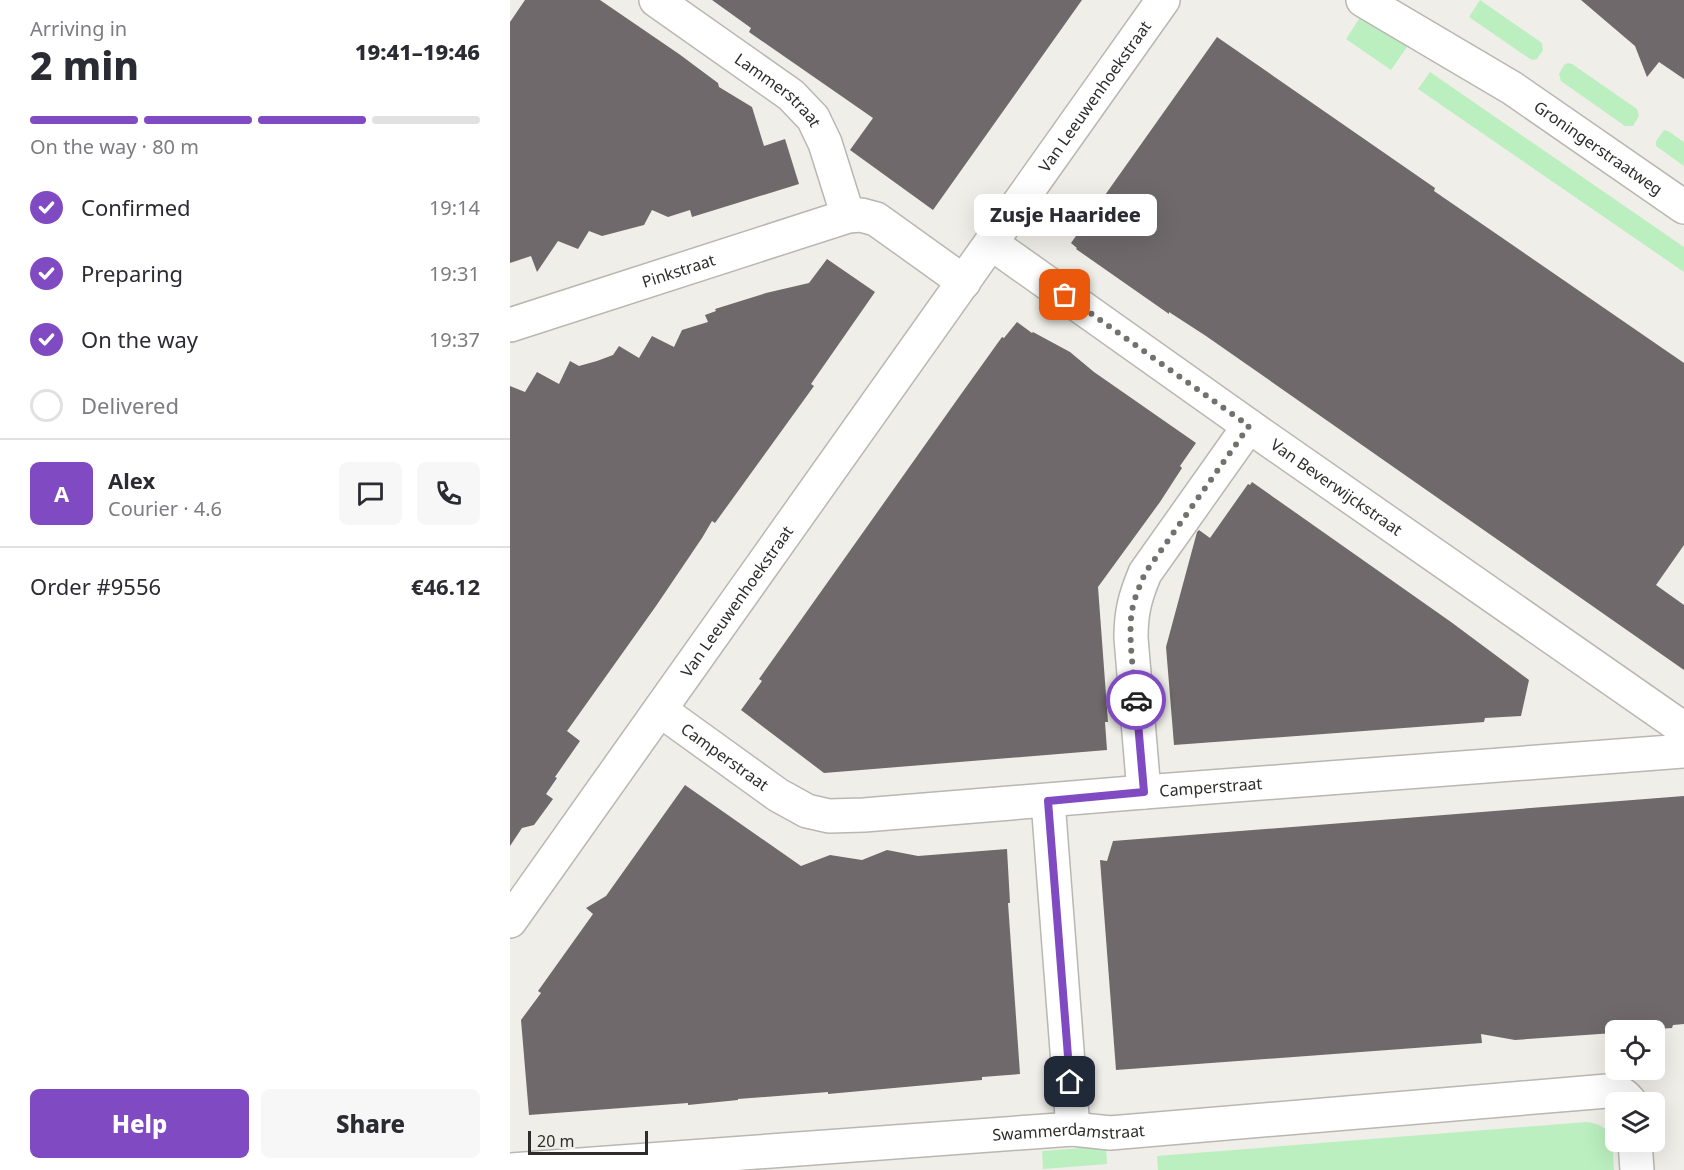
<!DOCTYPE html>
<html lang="en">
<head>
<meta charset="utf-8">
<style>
	:root { --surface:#fff; --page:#f7f7f7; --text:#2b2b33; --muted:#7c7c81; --line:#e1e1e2; --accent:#7f4ac2 }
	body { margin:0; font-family:"Noto Sans",sans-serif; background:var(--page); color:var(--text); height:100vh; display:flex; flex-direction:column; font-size:22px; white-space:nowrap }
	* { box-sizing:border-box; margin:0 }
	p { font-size:20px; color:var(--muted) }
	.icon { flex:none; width:33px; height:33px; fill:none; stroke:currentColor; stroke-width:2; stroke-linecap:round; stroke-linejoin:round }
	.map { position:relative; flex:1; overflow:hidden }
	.sheet { display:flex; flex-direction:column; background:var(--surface); width:510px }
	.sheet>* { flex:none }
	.controls { position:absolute; left:1095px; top:1020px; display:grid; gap:12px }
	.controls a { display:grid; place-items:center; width:60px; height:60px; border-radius:9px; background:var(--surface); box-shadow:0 6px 24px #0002; font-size:30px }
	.scale { position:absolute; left:18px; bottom:15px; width:120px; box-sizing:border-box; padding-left:6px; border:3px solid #2e2d2b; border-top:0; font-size:16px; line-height:21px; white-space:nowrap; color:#2e2d2b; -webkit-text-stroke:4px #f0eee8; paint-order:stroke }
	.pin { position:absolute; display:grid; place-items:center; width:51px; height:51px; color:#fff; margin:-26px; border-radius:12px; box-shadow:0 3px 9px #0006 }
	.courier { position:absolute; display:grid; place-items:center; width:60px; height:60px; margin:-30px; border:4px solid #7f4ac2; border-radius:50%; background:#fff; color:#222; box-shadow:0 2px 8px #0007 }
	.bubble { position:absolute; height:42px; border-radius:9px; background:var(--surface); box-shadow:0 6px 24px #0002; font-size:20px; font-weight:800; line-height:42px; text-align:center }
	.headline em { font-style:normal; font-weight:800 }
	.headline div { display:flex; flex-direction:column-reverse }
	.headline { display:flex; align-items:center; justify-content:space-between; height:102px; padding:0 30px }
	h1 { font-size:39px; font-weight:800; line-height:45px }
	.bar { display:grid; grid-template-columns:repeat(4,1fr); gap:9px 6px; align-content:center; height:72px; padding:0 30px }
	.bar i { height:8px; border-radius:4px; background:var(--line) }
	.bar .selected { background:var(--accent) }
	.bar p { grid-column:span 4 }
	.line { display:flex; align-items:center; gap:15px; padding:0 30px; border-top:2px solid var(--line) }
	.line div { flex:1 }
	.round { display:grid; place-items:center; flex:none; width:63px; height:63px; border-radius:9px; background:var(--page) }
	ol { padding:0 30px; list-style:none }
	li { display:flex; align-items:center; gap:18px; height:66px }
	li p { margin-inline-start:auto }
	li .icon { padding:6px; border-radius:50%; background:var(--accent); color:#fff; stroke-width:4 }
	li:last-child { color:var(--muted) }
	li i { width:33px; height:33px; border:3px solid var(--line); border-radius:50% }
	.primary-button { display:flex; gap:12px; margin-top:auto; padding:12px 30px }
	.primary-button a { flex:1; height:69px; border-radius:9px; background:var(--accent); color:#fff; font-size:24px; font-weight:800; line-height:69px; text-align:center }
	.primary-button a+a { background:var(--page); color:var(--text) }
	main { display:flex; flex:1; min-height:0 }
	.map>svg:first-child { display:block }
	.green { fill:#bbefbf }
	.building { fill:#6f696b }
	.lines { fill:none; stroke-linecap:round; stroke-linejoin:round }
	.minor-casing { stroke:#b9b7b2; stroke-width:36 }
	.secondary-casing { stroke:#b9b7b2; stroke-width:36 }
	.minor { stroke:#fff; stroke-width:33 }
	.secondary { stroke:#fff; stroke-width:33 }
	.done { stroke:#72716d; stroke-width:6; stroke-dasharray:0 10.8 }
	.route { stroke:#7f4ac2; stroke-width:8 }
	.labels { text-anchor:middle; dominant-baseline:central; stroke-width:6; stroke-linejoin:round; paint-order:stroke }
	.street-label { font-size:16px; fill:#2e2d2b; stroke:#f0eee8 }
</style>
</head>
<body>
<main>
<section class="sheet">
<div class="headline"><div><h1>2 min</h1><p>Arriving in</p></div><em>19:41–19:46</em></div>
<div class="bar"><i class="selected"></i><i class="selected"></i><i class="selected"></i><i></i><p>On the way · 80 m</p></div>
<ol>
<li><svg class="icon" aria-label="check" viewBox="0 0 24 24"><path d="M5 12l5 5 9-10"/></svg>Confirmed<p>19:14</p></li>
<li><svg class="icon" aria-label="check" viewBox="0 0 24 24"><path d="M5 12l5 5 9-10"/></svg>Preparing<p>19:31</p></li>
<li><svg class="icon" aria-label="check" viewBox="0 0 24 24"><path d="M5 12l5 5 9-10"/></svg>On the way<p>19:37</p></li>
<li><i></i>Delivered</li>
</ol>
<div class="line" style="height:108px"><b class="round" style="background:var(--accent);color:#fff">A</b><div><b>Alex</b><p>Courier · 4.6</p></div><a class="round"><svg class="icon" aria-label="chat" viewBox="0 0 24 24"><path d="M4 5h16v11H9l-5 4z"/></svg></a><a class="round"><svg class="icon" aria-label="phone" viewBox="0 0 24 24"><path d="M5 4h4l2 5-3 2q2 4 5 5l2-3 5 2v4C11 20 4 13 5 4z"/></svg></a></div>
<div class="line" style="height:78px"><div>Order #9556</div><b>€46.12</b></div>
<div class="primary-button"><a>Help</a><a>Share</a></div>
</section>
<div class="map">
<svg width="1174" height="1170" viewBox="0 0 1174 1170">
	<rect width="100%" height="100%" fill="#f0eee8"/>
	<g class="green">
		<polygon points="970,0 1032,43 1033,50 1027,59 1023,60 1020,59 959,17"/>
		<polygon points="851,16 899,44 881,70 836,39"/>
		<polygon points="1058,63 1062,64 1127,109 1129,116 1123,126 1115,126 1051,81 1049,74 1054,65"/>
		<polygon points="920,72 1174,247 1174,272 908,89"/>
		<polygon points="1154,130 1158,131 1174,142 1174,166 1146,146 1146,141"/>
		<path d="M1077 1122C1107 1126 1102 1145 1104 1170H648L647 1156Z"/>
		<polygon points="596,1146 597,1164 533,1169 532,1151"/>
	</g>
	<g class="building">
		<polygon points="15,0 90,0 169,54 208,83 209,87 242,107 254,146 275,139 289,184 182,217 180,210 158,217 142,210 134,225 92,236 79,231 68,249 48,241 27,272 21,256 0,263 0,22"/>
		<polygon points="202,0 572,0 423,210 340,150 363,118 239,32 241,28"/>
		<polygon points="1071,0 1174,0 1174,79 1149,62 1137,77 1125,46"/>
		<polygon points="707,37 925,188 924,191 1174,363 1174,545 1146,585 1174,605 1174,670 696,336 659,312 659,314 566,249 567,248 561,243"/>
		<polygon points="317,259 365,292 301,384 304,386 205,523 202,521 192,538 146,606 57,731 70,741 45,777 47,778 36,794 43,799 24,825 12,828 0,846 0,386 15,392 27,372 49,384 60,361 69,366 87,361 103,355 109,346 129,358 142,336 164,347 172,330 198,322 195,315 206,311 205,309 256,293 299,283"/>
		<polygon points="507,322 522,333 523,332 560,352 584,372 686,443 670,466 672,468 650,502 588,587 598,722 595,722 597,750 314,773 231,710 252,681 249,679 449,397 492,337 494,338"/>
		<polygon points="742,482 941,622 1019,680 1011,716 975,718 974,722 664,745 656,647 687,532 689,530 700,538 738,484 740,485"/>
		<polygon points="175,785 291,866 320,855 352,860 377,850 408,856 497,849 500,903 498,903 510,1074 472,1077 472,1080 318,1094 318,1092 228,1099 228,1100 178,1105 178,1103 19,1115 11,1020 31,993 28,991 83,914 76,908 96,896"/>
		<polygon points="1174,796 1174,1024 1163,1025 1162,1028 1134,1030 1104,1030 1104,1033 1005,1040 971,1034 972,1043 606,1070 590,860 597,861 603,841"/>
	</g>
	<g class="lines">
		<g class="minor-casing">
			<g id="minor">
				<path id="s1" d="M146 0 281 95 303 118 315 143 338 216"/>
				<path id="s2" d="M481 243 739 426 1174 729"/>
				<path id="s3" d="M0 325 338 216 351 215 366 219 454 282"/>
				<path id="s4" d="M150 710 268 795 297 811 319 816 354 815 634 792 1174 751"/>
				<path d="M634 792 621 638C621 612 625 597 635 573L739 426"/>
				<polyline points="538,801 563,1129"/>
				<path id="s5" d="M0 921 653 0"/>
				<polyline points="1125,1142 1127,1170"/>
				<path id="s6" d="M0 1170 563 1129 600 1133 1097 1091C1108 1091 1113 1093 1120 1102"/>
			</g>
		</g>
		<g class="secondary-casing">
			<g id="secondary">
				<path id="s7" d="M853 0 1002 88 1174 207"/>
			</g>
		</g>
		<use href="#minor" class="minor"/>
		<use href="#secondary" class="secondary"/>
	</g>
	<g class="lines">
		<path class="done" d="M555 295 739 426 635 573C629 588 622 602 621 619 619 646 624 674 626 700"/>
		<polyline class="route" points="560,1082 538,801 634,792 626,700"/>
	</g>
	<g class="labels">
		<g class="street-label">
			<text stroke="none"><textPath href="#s1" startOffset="152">Lammerstraat</textPath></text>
			<text stroke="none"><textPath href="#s5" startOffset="1011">Van Leeuwenhoekstraat</textPath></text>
			<text stroke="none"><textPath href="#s7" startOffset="278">Groningerstraatweg</textPath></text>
			<text stroke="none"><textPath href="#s3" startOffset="177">Pinkstraat</textPath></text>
			<text stroke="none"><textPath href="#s2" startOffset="423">Van Beverwijckstraat</textPath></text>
			<text stroke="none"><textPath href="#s5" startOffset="392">Van Leeuwenhoekstraat</textPath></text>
			<text stroke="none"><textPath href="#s4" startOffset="80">Camperstraat</textPath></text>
			<text stroke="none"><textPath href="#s4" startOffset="584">Camperstraat</textPath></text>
			<text stroke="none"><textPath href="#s6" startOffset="560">Swammerdamstraat</textPath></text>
		</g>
	</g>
</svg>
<div class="controls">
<a><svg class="icon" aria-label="locate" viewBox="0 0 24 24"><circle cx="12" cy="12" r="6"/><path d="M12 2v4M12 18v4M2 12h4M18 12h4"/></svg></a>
<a><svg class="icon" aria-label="layers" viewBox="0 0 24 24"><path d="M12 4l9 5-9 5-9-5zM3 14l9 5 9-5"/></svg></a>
</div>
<div class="scale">20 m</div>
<div class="pin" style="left:555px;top:295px;background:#ea580c"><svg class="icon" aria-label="bag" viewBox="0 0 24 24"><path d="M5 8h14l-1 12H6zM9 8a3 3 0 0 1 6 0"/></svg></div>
<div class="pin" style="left:560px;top:1082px;background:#1f2937"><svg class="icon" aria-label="home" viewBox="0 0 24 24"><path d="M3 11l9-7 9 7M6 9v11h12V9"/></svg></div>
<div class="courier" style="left:626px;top:700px"><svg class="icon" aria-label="car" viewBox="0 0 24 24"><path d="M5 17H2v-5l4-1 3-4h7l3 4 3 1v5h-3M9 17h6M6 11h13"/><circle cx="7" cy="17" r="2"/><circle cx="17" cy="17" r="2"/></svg></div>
<div class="bubble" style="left:464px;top:194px;width:183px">Zusje Haaridee</div>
</div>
</main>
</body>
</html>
